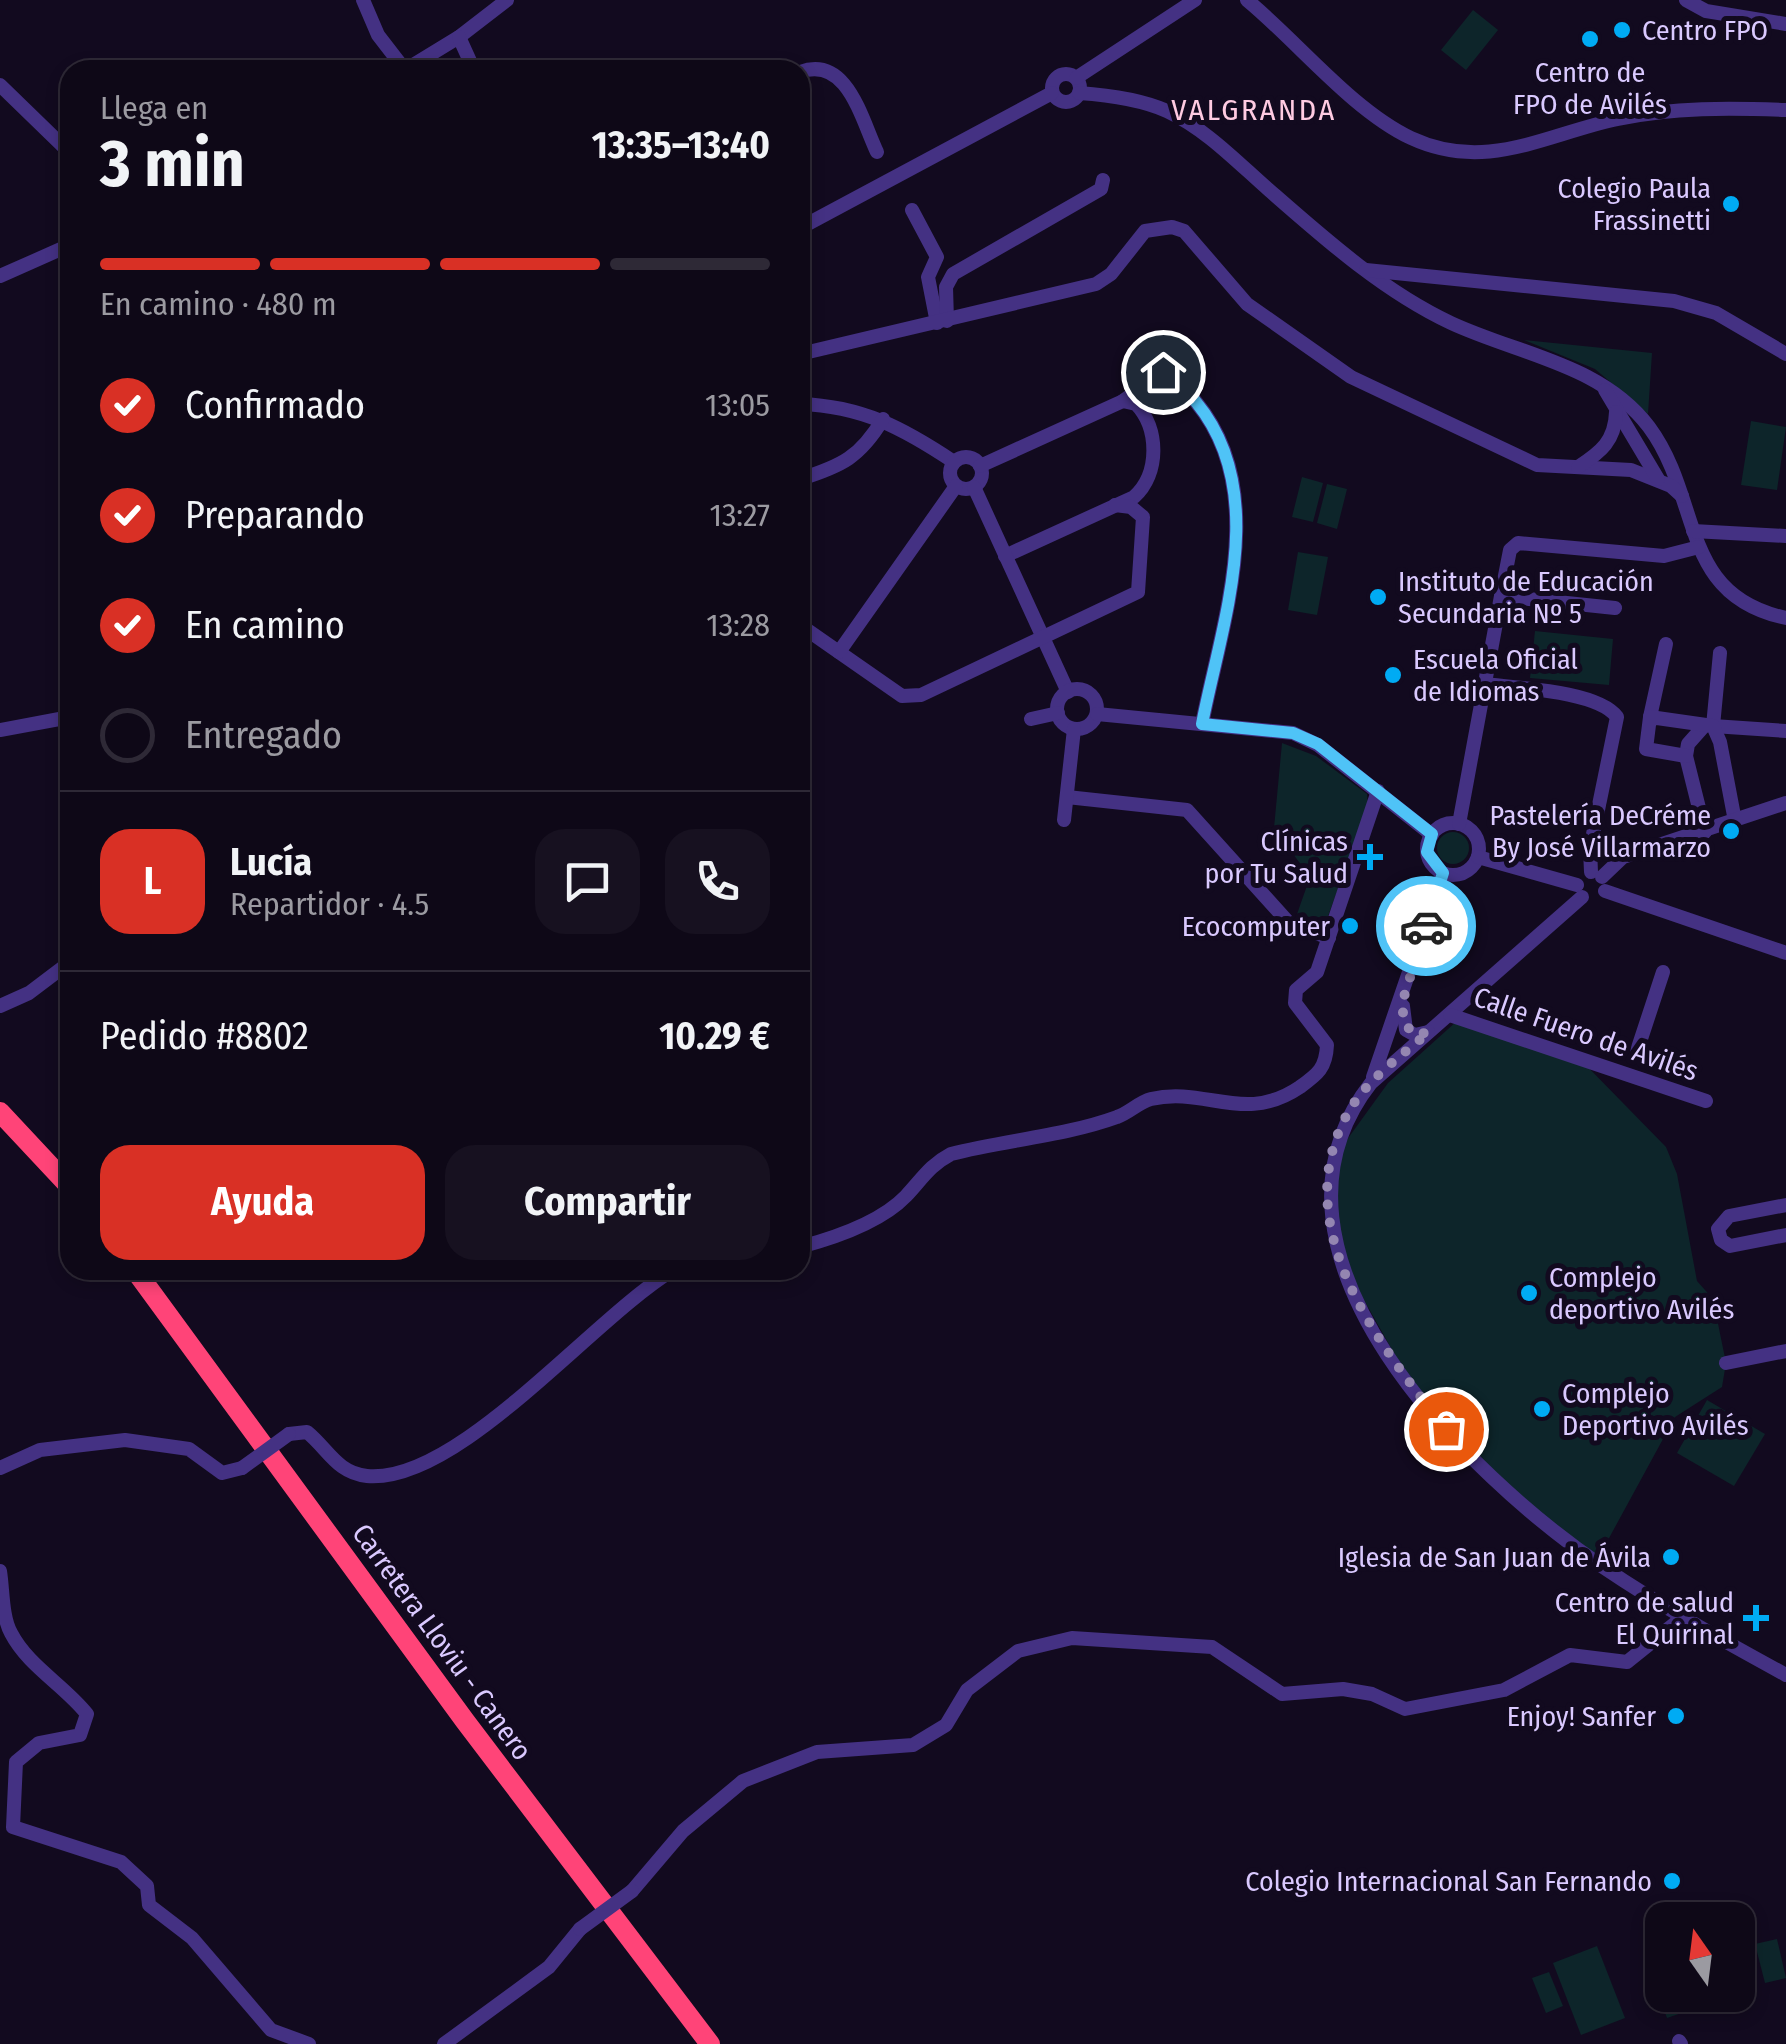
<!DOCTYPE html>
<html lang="es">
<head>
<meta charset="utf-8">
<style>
	:root { --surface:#0e0817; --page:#171120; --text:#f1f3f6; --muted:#9b9aa1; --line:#2e2936; --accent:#d93025 }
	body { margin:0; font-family:"Fira Sans Condensed",sans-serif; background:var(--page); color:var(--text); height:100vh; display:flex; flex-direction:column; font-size:38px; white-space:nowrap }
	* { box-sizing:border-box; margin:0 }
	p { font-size:32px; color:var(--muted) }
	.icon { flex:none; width:55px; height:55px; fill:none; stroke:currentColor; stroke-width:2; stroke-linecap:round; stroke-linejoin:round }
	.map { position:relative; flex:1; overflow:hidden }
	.panel { position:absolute; left:60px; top:60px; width:750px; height:1220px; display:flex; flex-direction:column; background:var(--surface); border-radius:30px; box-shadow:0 5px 15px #0003,0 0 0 2px var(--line) }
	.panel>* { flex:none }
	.needle { width:65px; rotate:346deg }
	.fabs { position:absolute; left:1645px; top:1902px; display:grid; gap:20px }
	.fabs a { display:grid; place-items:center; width:110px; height:110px; border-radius:20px; background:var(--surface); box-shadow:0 5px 15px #0003,0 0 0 2px var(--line); font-size:50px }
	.pin { position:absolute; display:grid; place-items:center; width:85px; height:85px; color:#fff; margin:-42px; border:5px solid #fff; border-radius:50%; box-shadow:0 2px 10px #0007 }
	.courier { position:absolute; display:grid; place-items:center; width:100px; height:100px; margin:-50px; border:8px solid #4fc3f7; border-radius:50%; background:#fff; color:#222; box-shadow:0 2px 12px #0007 }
	.summary em { font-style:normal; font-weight:700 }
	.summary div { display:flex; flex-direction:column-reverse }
	.summary { display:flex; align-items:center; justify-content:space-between; height:170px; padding:0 40px }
	h1 { font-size:65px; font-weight:700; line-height:75px }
	.bar { display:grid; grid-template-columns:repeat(4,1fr); gap:15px 10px; align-content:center; height:120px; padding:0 40px }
	.bar i { height:12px; border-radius:8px; background:var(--line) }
	.bar .selected { background:var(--accent) }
	.bar p { grid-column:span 4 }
	.line { display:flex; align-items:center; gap:25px; padding:0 40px; border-top:2px solid var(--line) }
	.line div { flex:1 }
	.round { display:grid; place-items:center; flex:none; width:105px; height:105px; border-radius:30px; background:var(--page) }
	ol { padding:0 40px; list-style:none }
	li { display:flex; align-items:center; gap:30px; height:110px }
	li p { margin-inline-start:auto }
	li .icon { padding:10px; border-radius:50%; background:var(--accent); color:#fff; stroke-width:4 }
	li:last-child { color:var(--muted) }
	li i { width:55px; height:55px; border:5px solid var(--line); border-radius:50% }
	.action { display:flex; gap:20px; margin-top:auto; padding:20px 40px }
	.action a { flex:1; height:115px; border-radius:30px; background:var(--accent); color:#fff; font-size:40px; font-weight:700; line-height:115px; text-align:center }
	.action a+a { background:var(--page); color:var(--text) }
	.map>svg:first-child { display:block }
	.green { fill:#0d252a }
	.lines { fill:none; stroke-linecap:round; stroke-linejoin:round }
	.minor { stroke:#443183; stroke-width:14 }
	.highway { stroke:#ff4478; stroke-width:20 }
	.minor-bridge { stroke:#443183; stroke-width:14 }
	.done { stroke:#9486b1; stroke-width:10; stroke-dasharray:0 18 }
	.route { stroke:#4fc3f7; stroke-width:12 }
	.poi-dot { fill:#00abf4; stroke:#120a1f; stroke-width:4 }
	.labels { text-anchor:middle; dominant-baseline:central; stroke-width:10; stroke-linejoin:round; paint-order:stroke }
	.poi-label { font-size:28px; fill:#dac9ff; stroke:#120a1f; text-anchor:end }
	.street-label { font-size:28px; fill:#dac9ff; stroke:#120a1f }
	.neighbourhood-label { font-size:30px; letter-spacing:2.5px; fill:#ffcbe2; stroke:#120a1f }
</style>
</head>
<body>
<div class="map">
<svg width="1786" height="2044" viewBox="0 0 1786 2044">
	<rect width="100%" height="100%" fill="#120a1f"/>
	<g class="green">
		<polygon points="1473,10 1498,30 1466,70 1441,50"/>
		<polygon points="1524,340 1652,353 1648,414 1595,369"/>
		<polygon points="1751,421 1786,427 1777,490 1741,485"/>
		<polygon points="1302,477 1323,483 1313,522 1292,517"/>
		<polygon points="1327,484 1347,489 1337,529 1317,523"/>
		<polygon points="1298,552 1328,557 1317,615 1288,610"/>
		<polygon points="1535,631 1613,639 1609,685 1530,678"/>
		<polygon points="1282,743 1316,756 1367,794 1368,806 1324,927 1296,917 1310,877 1274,828"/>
		<circle cx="1453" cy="848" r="16"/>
		<polygon points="1457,1021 1579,1058 1666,1147 1677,1174 1697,1281 1713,1299 1726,1363 1722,1387 1675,1417 1596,1562 1545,1524 1413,1387 1337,1252 1333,1159 1388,1083"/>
		<polygon points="1707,1400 1765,1434 1734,1486 1677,1453"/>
		<polygon points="1777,1939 1786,1978 1765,1983 1755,1944"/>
		<polygon points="1597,1946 1625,2018 1581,2035 1553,1963"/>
		<polygon points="1662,1954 1662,1995 1692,1995 1696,2008 1667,2018 1647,1960"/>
		<polygon points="1549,1972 1563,2006 1546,2013 1532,1978"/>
	</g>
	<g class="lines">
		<g class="minor">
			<polyline points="363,0 378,35 405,70 459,37 507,0"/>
			<path d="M1247 0C1298 42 1352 110 1411 138 1486 173 1546 134 1618 119 1673 107 1731 108 1786 110"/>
			<polyline points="1686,0 1706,11 1786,24"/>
			<polyline points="459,37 474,70"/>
			<path d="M800 72C847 55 861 118 877 152"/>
			<circle cx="1066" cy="88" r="14"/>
			<polyline points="1076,78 1195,0"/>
			<polyline points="0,85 70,153"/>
			<path d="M1079 93C1108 95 1140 99 1167 111 1206 129 1237 162 1269 190 1325 239 1383 291 1451 323 1520 355 1601 364 1649 427 1703 500 1678 595 1786 618"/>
			<polyline points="912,210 937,257 928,277 937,323"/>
			<polyline points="800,228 1052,93"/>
			<polyline points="1366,270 1674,301 1716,313 1786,354"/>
			<polyline points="0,276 70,245"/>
			<polyline points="947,321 946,287 953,274 1101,189 1103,180"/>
			<polyline points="800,354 1096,284 1111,274 1145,231 1172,227 1184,231 1247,304 1351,377 1537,465 1631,470 1671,486 1682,496"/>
			<polyline points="1605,390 1658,479"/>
			<path d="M1123 401 1163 372C1178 375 1187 391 1196 402 1271 492 1222 622 1202 724"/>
			<path d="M800 404C862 406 903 428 954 462"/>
			<circle cx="966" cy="473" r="16"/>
			<path d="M980 466 1123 401 1136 404C1159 428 1160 474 1134 497L1005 556"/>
			<path d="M1578 467C1601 452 1615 441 1616 412"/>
			<path d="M800 479C842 466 860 457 883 419"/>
			<polyline points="974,487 1068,692"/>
			<polyline points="1693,531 1786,536"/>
			<polyline points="1501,596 1510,550 1518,543 1664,556 1699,547"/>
			<polyline points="800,625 902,696 921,695 1138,592 1143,517 1131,507 1115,505"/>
			<polyline points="839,652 956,486"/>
			<polyline points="1720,653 1713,726 1786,731"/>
			<path d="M1484 684C1517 688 1598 691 1617 717L1590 849 1591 872"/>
			<circle cx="1077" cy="709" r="20"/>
			<polyline points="1097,714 1293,733 1318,745 1432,835"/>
			<polyline points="1650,717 1666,644"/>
			<polyline points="1031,719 1058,713"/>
			<polyline points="1704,726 1688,744 1686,756 1705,832"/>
			<polyline points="0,730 70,717"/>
			<polyline points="1686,756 1646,749 1650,717 1713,726 1720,742 1735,821"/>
			<polyline points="1067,797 1187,810 1288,922 1329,938"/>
			<polyline points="1064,820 1074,729"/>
			<circle cx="1453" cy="849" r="26"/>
			<polyline points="1459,824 1501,596 1615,608"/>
			<polyline points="1478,857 1577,885"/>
			<polyline points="1602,877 1623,857 1786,803"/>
			<polyline points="1605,891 1786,953"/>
			<path d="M1582 897 1371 1083C1238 1253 1469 1476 1603 1567 1662 1607 1724 1641 1786 1675"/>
			<polyline points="0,1006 29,993 70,962"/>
			<polyline points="1403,1006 1406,1030 1415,1035 1428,1032"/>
			<polyline points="1450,1015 1706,1101"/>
			<polyline points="1637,1051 1663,972"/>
			<polyline points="1373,1077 1443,873"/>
			<polyline points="1786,1205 1729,1216 1718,1229 1721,1240 1730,1246 1786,1235"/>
			<path d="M800 1247C834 1238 881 1222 906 1196 922 1179 930 1165 951 1154 1005 1140 1065 1136 1117 1117 1129 1113 1139 1102 1151 1099 1206 1086 1244 1125 1300 1087 1318 1074 1326 1068 1327 1045L1295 1003 1296 990 1317 972 1378 791"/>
			<polyline points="1726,1363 1786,1351"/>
			<path d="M289 1434 307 1432C328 1449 337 1473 367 1476 458 1484 593 1318 673 1270"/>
			<polyline points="0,1468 40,1450 125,1440 189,1449 222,1473 242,1468"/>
			<path d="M0 1571C3 1590 2 1617 11 1633 28 1666 64 1685 87 1714L80 1735 39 1743 16 1762 13 1827 121 1862 147 1886 149 1905 192 1938 271 2030 309 2044"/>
			<polyline points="632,1891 683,1831 743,1781 817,1752 913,1745 946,1725 967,1690 1018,1651 1072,1638 1212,1647 1282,1694 1343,1689 1372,1694 1405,1709 1504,1690 1570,1655 1627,1662 1683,1617"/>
			<polyline points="1679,2041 1681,2044"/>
			<polyline points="444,2044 549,1967 580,1929"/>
		</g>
		<g class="highway">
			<polyline points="0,1112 70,1187"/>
			<polyline points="135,1270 465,1721 710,2044"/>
		</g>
		<g class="minor-bridge">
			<polyline points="242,1468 289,1434"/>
			<polyline points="580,1929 632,1891"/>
		</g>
	</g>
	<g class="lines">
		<path class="done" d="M1426 926 1403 1000V1022L1415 1035 1429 1032C1402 1055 1371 1077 1352 1106 1281 1220 1378 1344 1446 1429"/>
		<path class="route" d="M1163 372C1178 374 1187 391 1196 402 1271 493 1222 622 1202 724L1293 733 1318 744 1432 834 1427 852 1443 873 1426 926"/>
	</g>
	<g class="poi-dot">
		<circle cx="1622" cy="30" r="10"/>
		<circle cx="1590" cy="39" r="10"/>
		<circle cx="1731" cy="204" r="10"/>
		<circle cx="1378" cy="597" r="10"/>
		<circle cx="1393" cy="675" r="10"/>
		<circle cx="1731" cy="831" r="10"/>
		<path d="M1365 842h10v10h10v10h-10v10h-10v-10h-10v-10h10z"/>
		<circle cx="1350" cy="926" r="10"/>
		<circle cx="1529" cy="1293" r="10"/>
		<circle cx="1542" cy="1409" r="10"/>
		<circle cx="1671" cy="1557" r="10"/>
		<path d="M1751 1603h10v10h10v10h-10v10h-10v-10h-10v-10h10z"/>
		<circle cx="1676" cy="1716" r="10"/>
		<circle cx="1672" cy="1881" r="10"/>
	</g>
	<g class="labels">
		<g class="poi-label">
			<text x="1642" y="30" text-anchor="start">Centro FPO</text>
			<text x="1590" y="72" text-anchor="middle">Centro de<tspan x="1590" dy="32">FPO de Avilés</tspan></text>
			<text x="1711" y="188">Colegio Paula<tspan x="1711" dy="32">Frassinetti</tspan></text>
			<text x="1398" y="581" text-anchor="start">Instituto de Educación<tspan x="1398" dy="32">Secundaria Nº 5</tspan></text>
			<text x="1413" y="659" text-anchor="start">Escuela Oficial<tspan x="1413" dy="32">de Idiomas</tspan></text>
			<text x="1711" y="815">Pastelería DeCréme<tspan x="1711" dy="32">By José Villarmarzo</tspan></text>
			<text x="1348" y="841">Clínicas<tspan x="1348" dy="32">por Tu Salud</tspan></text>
			<text x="1330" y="926">Ecocomputer</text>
			<text x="1549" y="1277" text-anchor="start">Complejo<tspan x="1549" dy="32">deportivo Avilés</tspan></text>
			<text x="1562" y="1393" text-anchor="start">Complejo<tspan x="1562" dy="32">Deportivo Avilés</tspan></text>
			<text x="1651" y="1557">Iglesia de San Juan de Ávila</text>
			<text x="1734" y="1602">Centro de salud<tspan x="1734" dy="32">El Quirinal</tspan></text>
			<text x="1656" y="1716">Enjoy! Sanfer</text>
			<text x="1652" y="1881">Colegio Internacional San Fernando</text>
		</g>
		<g class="street-label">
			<text transform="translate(1586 1034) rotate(19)">Calle Fuero de Avilés</text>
			<text transform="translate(442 1642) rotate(54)">Carretera Lloviu - Canero</text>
		</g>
		<g class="neighbourhood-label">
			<text x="1254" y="110">VALGRANDA</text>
		</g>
	</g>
</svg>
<div class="fabs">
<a><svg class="needle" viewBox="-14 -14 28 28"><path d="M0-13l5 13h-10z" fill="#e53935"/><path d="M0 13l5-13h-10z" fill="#9b9aa1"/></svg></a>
</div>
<div class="pin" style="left:1446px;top:1429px;background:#ea580c"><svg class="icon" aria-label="bag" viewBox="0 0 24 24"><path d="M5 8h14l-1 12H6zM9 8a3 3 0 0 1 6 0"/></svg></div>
<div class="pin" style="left:1163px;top:372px;background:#1f2937"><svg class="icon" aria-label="home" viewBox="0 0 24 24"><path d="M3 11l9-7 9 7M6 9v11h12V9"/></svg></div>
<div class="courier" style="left:1426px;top:926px"><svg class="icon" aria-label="car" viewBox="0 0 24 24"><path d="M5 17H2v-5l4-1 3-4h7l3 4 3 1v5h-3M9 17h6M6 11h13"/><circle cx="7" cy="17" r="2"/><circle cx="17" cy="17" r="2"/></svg></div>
<section class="panel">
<div class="summary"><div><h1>3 min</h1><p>Llega en</p></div><em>13:35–13:40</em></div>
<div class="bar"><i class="selected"></i><i class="selected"></i><i class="selected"></i><i></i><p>En camino · 480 m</p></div>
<ol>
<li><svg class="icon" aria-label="check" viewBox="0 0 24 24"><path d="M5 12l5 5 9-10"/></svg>Confirmado<p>13:05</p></li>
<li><svg class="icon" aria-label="check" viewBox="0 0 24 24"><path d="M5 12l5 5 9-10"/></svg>Preparando<p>13:27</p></li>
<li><svg class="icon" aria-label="check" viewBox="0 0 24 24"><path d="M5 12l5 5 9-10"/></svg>En camino<p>13:28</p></li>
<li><i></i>Entregado</li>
</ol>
<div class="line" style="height:180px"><b class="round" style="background:var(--accent);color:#fff">L</b><div><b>Lucía</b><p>Repartidor · 4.5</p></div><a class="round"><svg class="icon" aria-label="chat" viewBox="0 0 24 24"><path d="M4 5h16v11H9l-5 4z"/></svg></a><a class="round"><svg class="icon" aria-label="phone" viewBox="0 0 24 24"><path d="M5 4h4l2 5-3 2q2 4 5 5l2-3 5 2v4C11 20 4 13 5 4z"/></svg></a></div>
<div class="line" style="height:130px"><div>Pedido #8802</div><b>10.29 €</b></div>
<div class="action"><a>Ayuda</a><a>Compartir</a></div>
</section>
</div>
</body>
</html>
